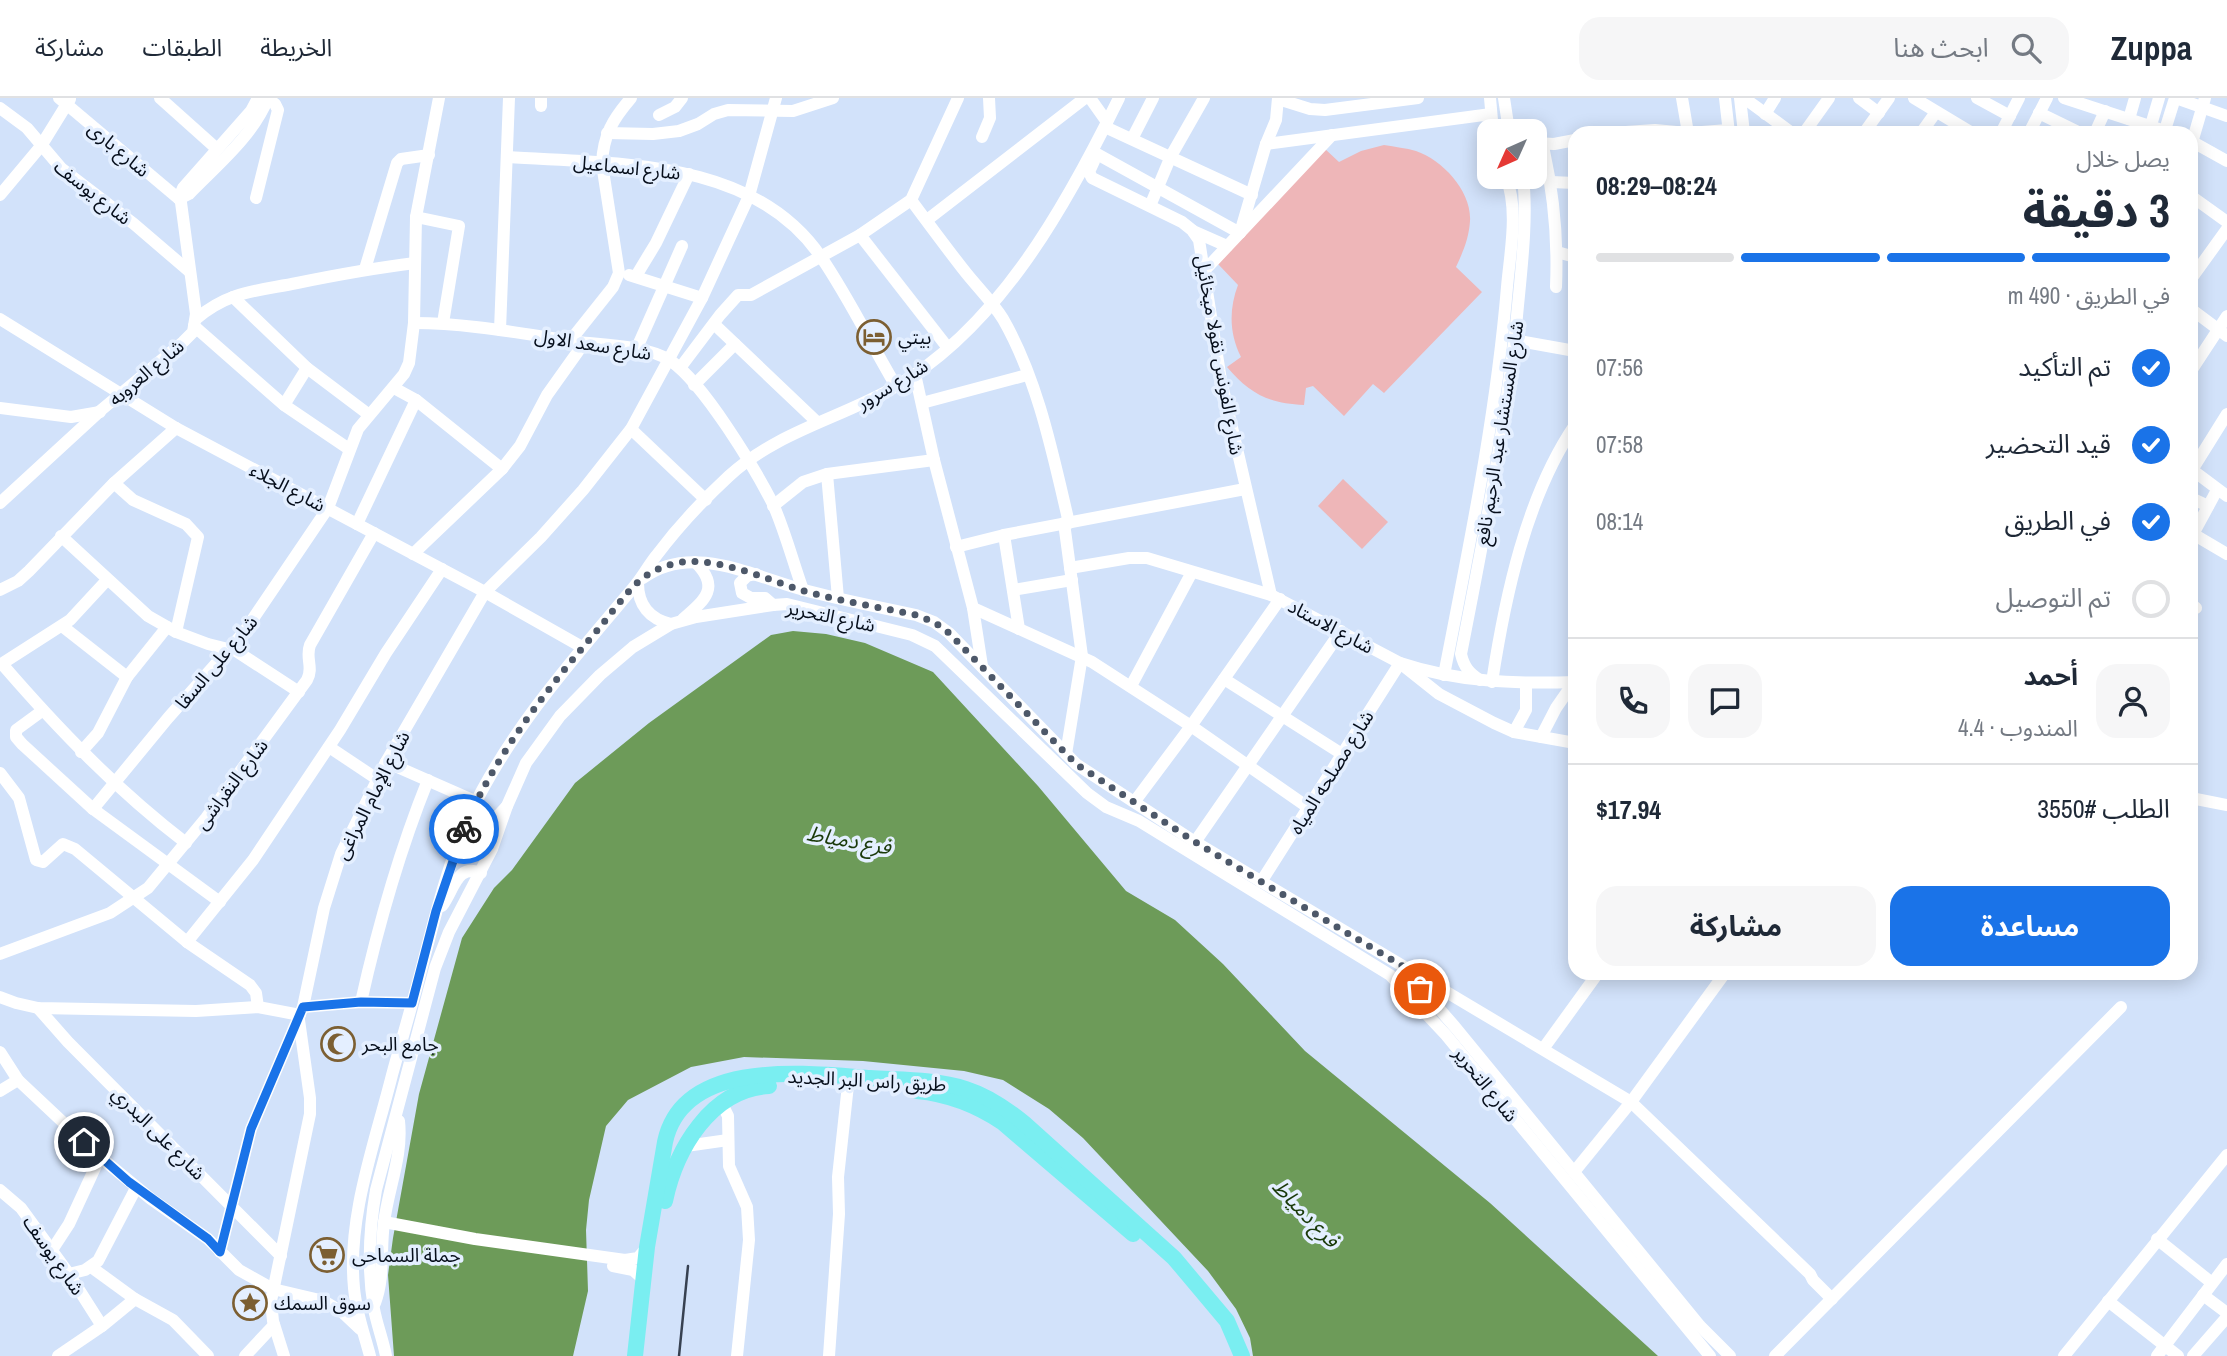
<!DOCTYPE html>
<html lang="ar">
<head>
<meta charset="utf-8">
<style>
	:root { --surface:#fff; --page:#f6f6f7; --text:#1f2937; --muted:#747a83; --line:#e0e1e3; --accent:#1a73e8 }
	body { margin:0; font-family:"Archivo Narrow","Noto Sans Arabic",sans-serif; background:var(--page); color:var(--text); direction:rtl; height:100vh; display:flex; flex-direction:column; font-size:26px; white-space:nowrap }
	* { box-sizing:border-box; margin:0 }
	p { font-size:23px; color:var(--muted) }
	.icon { flex:none; width:38px; height:38px; fill:none; stroke:currentColor; stroke-width:2; stroke-linecap:round; stroke-linejoin:round }
	.map { position:relative; flex:1; overflow:hidden; direction:ltr }
	.details { position:absolute; left:1568px; top:28px; width:630px; height:854px; display:flex; flex-direction:column; background:var(--surface); border-radius:21px; box-shadow:0 4px 18px #0003; direction:rtl }
	.details>* { flex:none }
	.needle { width:46px; rotate:225deg }
	.tools { position:absolute; left:1477px; top:21px; display:grid; gap:14px }
	.tools a { display:grid; place-items:center; width:70px; height:70px; border-radius:14px; background:var(--surface); box-shadow:0 4px 18px #0003; font-size:35px }
	.pin { position:absolute; display:grid; place-items:center; width:60px; height:60px; color:#fff; margin:-30px; border:4px solid #fff; border-radius:50%; box-shadow:0 2px 7px #0007 }
	.courier { position:absolute; display:grid; place-items:center; width:70px; height:70px; margin:-35px; border:5px solid #1a73e8; border-radius:50%; background:#fff; color:#222; box-shadow:0 2px 9px #0007 }
	.summary em { font-style:normal; font-weight:700 }
	.summary div { display:flex; flex-direction:column-reverse }
	.summary { display:flex; align-items:center; justify-content:space-between; height:119px; padding:0 28px }
	h1 { font-size:46px; font-weight:700; line-height:52px }
	.bar { display:grid; grid-template-columns:repeat(4,1fr); gap:10px 7px; align-content:center; height:84px; padding:0 28px }
	.bar i { height:9px; border-radius:5px; background:var(--line) }
	.bar .on { background:var(--accent) }
	.bar p { grid-column:span 4 }
	.line { display:flex; align-items:center; gap:18px; padding:0 28px; border-top:2px solid var(--line) }
	.line div { flex:1 }
	.round { display:grid; place-items:center; flex:none; width:74px; height:74px; border-radius:21px; background:var(--page) }
	ol { padding:0 28px; list-style:none }
	li { display:flex; align-items:center; gap:21px; height:77px }
	li p { margin-inline-start:auto }
	li .icon { padding:7px; border-radius:50%; background:var(--accent); color:#fff; stroke-width:4 }
	li:last-child { color:var(--muted) }
	li i { width:38px; height:38px; border:4px solid var(--line); border-radius:50% }
	.cta { display:flex; gap:14px; margin-top:auto; padding:14px 28px }
	.cta a { flex:1; height:80px; border-radius:21px; background:var(--accent); color:#fff; font-size:28px; font-weight:700; line-height:80px; text-align:center }
	.cta a+a { background:var(--page); color:var(--text) }
	header { display:flex; align-items:center; gap:42px; box-sizing:border-box; height:98px; padding:0 35px; background:var(--surface); border-bottom:2px solid var(--line) }
	header strong { font-size:33px }
	nav { display:flex; gap:38px; margin-inline-start:auto; font-size:24px }
	.search { width:490px; height:63px; background:var(--page); display:flex; align-items:center; gap:18px; box-sizing:border-box; padding:0 24px; border-radius:21px; color:var(--muted); font-size:26px }
	.map>svg:first-child { display:block }
	.green { fill:#eeb6b8 }
	.water { fill:#6d9b59 }
	.lines { fill:none; stroke-linecap:round; stroke-linejoin:round }
	.minor { stroke:#fff; stroke-width:12 }
	.major { stroke:#7aeef1; stroke-width:16 }
	.rail { stroke:#374151; stroke-width:2.5 }
	.done { stroke:#4d5869; stroke-width:7; stroke-dasharray:0 12.6 }
	.route { stroke:#1a73e8; stroke-width:9 }
	.labels { text-anchor:middle; dominant-baseline:central; stroke-width:7; stroke-linejoin:round; paint-order:stroke }
	.street-label { font-size:19px; fill:#060e1b; stroke:#e4efff }
	.poi-label { font-size:19px; fill:#060e1b; stroke:#e4efff; text-anchor:start }
	.water-label { font-size:21px; font-style:italic; fill:#1a3a0a; stroke:#e4efff }
</style>
</head>
<body>
<header>
<strong>Zuppa</strong>
<div class="search"><svg class="icon" aria-label="search" viewBox="0 0 24 24"><circle cx="10" cy="10" r="6"/><path d="M15 15l6 6"/></svg>ابحث هنا</div>
<nav><a>الخريطة</a><a>الطبقات</a><a>مشاركة</a></nav>
</header>
<div class="map">
<svg width="2227" height="1258" viewBox="0 0 2227 1258">
	<rect width="100%" height="100%" fill="#d2e2fa"/>
	<g class="green">
		<path d="M1384 47C1395 49 1406 50 1416 53 1443 62 1472 94 1470 123 1469 140 1463 154 1456 169L1482 194 1384 295 1373 286 1344 318 1313 288 1306 290 1304 307C1269 306 1249 295 1227 269L1241 259C1229 235 1229 211 1238 187L1218 166 1324 50 1339 64 1361 53Z"/>
		<polygon points="1343,381 1388,424 1362,451 1318,408"/>
	</g>
	<polygon class="water" points="793,533 826,536 865,545 933,574 1038,688 1126,793 1175,822 1223,866 1305,953 1490,1105 1658,1258 1253,1258 1250,1240 1236,1211 1208,1173 1083,1040 1049,1011 1003,982 964,973 863,963 744,959 691,969 628,1002 606,1028 589,1102 586,1132 588,1193 573,1258 394,1258 388,1177 393,1140 419,996 462,840 494,790 512,772 575,685 649,625 771,537"/>
	<g class="lines">
		<g class="minor">
			<polyline points="59,0 179,101"/>
			<polyline points="160,0 217,51"/>
			<polyline points="541,0 541,8"/>
			<polyline points="1090,0 1107,24"/>
			<polyline points="1490,0 1493,33"/>
			<polyline points="1504,0 1509,33"/>
			<polyline points="1682,0 1688,35"/>
			<polyline points="1725,0 1729,35"/>
			<polyline points="1740,0 1744,35"/>
			<polyline points="1744,0 1792,35"/>
			<polyline points="1859,0 1879,15"/>
			<polyline points="1914,0 1972,35"/>
			<polyline points="1977,0 2010,18"/>
			<polyline points="2064,0 2171,35"/>
			<polyline points="2176,0 2227,18"/>
			<polyline points="1278,1 1310,11 1325,12 1418,0"/>
			<polyline points="0,10 27,30 61,70 134,126 190,174"/>
			<polyline points="2039,15 2080,35"/>
			<polyline points="1765,16 1775,0"/>
			<polyline points="659,17 675,9 682,0"/>
			<polyline points="2129,21 2135,0"/>
			<polyline points="2151,27 2159,0"/>
			<polyline points="1105,29 1252,97"/>
			<polyline points="2165,32 2175,0"/>
			<polyline points="607,35 653,36 679,33 698,26 714,16 728,12 793,13 833,0"/>
			<polyline points="1611,35 1655,32 1687,35"/>
			<polyline points="1689,35 1728,32"/>
			<polyline points="1804,35 1829,0"/>
			<polyline points="1864,35 1889,0"/>
			<polyline points="1921,35 1936,14"/>
			<polyline points="2001,35 2019,0"/>
			<polyline points="2029,35 2047,0"/>
			<polyline points="2095,35 2105,13"/>
			<polyline points="982,39 990,20 989,0"/>
			<polyline points="1132,41 1153,0"/>
			<polyline points="2191,43 2227,63"/>
			<polyline points="1535,45 1554,46 1575,42"/>
			<polyline points="1266,46 1491,16"/>
			<polyline points="2191,48 2205,0"/>
			<path d="M1544 53C1554 98 1558 143 1556 189"/>
			<polyline points="1097,56 1240,135 1266,46 1276,22 1278,0"/>
			<path d="M507 59C614 66 753 59 821 159 849 200 871 246 896 288"/>
			<polyline points="1094,63 1089,74 1092,80 1182,124 1192,132 1199,142 1221,282 1271,497"/>
			<polyline points="1551,84 1575,85"/>
			<polyline points="0,97 41,48 70,1"/>
			<polyline points="2191,98 2227,124"/>
			<polyline points="256,100 278,12 275,6 267,0"/>
			<path d="M179 101 189 96C217 67 253 38 268 0"/>
			<path d="M911 102C928 125 945 148 963 171 976 188 992 203 1003 221 1038 282 1053 357 1069 425"/>
			<polyline points="1150,108 1171,58 1204,0"/>
			<polyline points="416,119 459,128 443,225"/>
			<polyline points="927,122 1085,0"/>
			<polyline points="1193,133 1227,148"/>
			<polyline points="860,137 948,250"/>
			<polyline points="1557,154 1575,159"/>
			<polyline points="365,171 397,65 401,61 429,57"/>
			<polyline points="1205,172 1332,37"/>
			<polyline points="629,177 702,200"/>
			<polyline points="636,178 656,145 689,76"/>
			<polyline points="2191,181 2227,131"/>
			<polyline points="233,199 307,270 368,316"/>
			<polyline points="2191,211 2227,238"/>
			<polyline points="0,221 176,330 485,494 582,549"/>
			<path d="M196 221C229 193 257 193 297 185 336 177 375 170 415 165"/>
			<path d="M414 225C469 225 523 236 578 244 604 247 650 248 671 263 704 286 754 369 773 406 785 433 793 464 803 492"/>
			<polyline points="714,226 817,324"/>
			<polyline points="194,228 284,307 349,351"/>
			<polyline points="500,232 509,0"/>
			<polyline points="1514,242 1575,253"/>
			<path d="M570 243 613 189 619 175 602 66C603 37 613 21 631 0"/>
			<polyline points="636,252 682,148"/>
			<polyline points="680,270 720,217 738,197 751,197 860,137 911,102 958,0"/>
			<polyline points="2191,273 2227,218"/>
			<polyline points="915,276 934,362 973,510 982,568"/>
			<polyline points="694,287 735,246"/>
			<polyline points="394,290 416,302 502,371"/>
			<polyline points="922,305 1027,277"/>
			<polyline points="284,307 307,270"/>
			<polyline points="0,310 71,319 100,314"/>
			<polyline points="631,331 706,402"/>
			<polyline points="2191,371 2227,398"/>
			<polyline points="2192,372 2227,316"/>
			<polyline points="827,376 838,500"/>
			<polyline points="114,385 133,402 186,426 198,439 176,534"/>
			<polyline points="2191,400 2208,408"/>
			<polyline points="0,405 100,313 183,244 193,234 196,216 180,97 183,90 251,13 258,0"/>
			<polyline points="773,408 803,384 827,376 934,362"/>
			<polyline points="1064,425 1082,558 1066,656"/>
			<polyline points="357,426 416,302"/>
			<polyline points="2193,436 2227,456"/>
			<polyline points="1004,437 1019,531"/>
			<polyline points="61,438 148,518 176,534 208,546 236,553 299,594"/>
			<polyline points="2191,440 2217,392"/>
			<polyline points="956,449 1004,437 1245,391"/>
			<polyline points="413,456 502,371 520,348 547,297 584,245"/>
			<polyline points="1070,470 1129,460 1147,460 1271,497 1400,565 1439,596 1494,625 1514,634 1575,645"/>
			<polyline points="756,476 747,478 740,485 742,495 751,500 765,500 773,507"/>
			<path d="M643 480C692 444 754 479 804 492 841 502 879 509 916 517L934 524 949 535 1076 666 1195 744 1631 1004 1810 1176 1813 1182 1832 1201"/>
			<path d="M638 485C638 507 649 521 671 526"/>
			<polyline points="0,492 18,483 29,473 114,385 176,330"/>
			<polyline points="1013,492 1072,482"/>
			<polyline points="2191,506 2196,510"/>
			<polyline points="973,510 1092,564 1191,628 1309,710"/>
			<path d="M683 521C705 502 721 489 695 464"/>
			<polyline points="62,528 127,579"/>
			<path d="M2 566C59 632 117 692 186 745"/>
			<polyline points="0,567 70,522 107,482"/>
			<path d="M1444 577C1469 448 1496 320 1507 189 1510 154 1519 112 1506 79"/>
			<polyline points="1224,581 1342,656"/>
			<path d="M1480 582C1469 575 1464 569 1461 556 1483 444 1505 332 1517 218 1521 174 1528 122 1523 79"/>
			<path d="M1492 584C1505 499 1526 399 1575 327"/>
			<polyline points="1131,588 1192,474"/>
			<polyline points="42,613 16,632 16,639 22,646 93,711 220,804"/>
			<polyline points="1514,634 1526,612 1526,586"/>
			<polyline points="1541,639 1556,610 1574,584"/>
			<polyline points="329,649 377,681"/>
			<polyline points="81,654 98,635 127,579 167,529"/>
			<polyline points="386,664 477,704"/>
			<polyline points="0,675 19,700 36,762 43,764 63,746 75,751 187,844 250,887 256,895 258,909"/>
			<polyline points="2191,700 2227,707"/>
			<polyline points="1135,703 1191,628 1280,501"/>
			<polyline points="93,711 168,620 244,534 328,410 358,331 404,276 409,265 414,225 416,119 439,0"/>
			<polyline points="462,737 470,741 478,739 507,708"/>
			<polyline points="1195,744 1341,533"/>
			<path d="M1261 784 1400 565C1457 584 1516 586 1575 584"/>
			<path d="M442 808C454 792 457 765 481 775"/>
			<polyline points="187,844 253,762 340,632 386,555 442,471"/>
			<path d="M0 856 110 815 148 790 206 720 307 582C314 570 305 560 310 547L374 435"/>
			<polyline points="1408,875 1455,929 1700,1228 1730,1258"/>
			<polyline points="0,899 16,905 38,910 196,913 258,909 300,917"/>
			<path d="M361 904C378 828 399 754 428 682"/>
			<polyline points="303,909 361,904 412,905"/>
			<polyline points="38,910 68,944 281,1158"/>
			<polyline points="1543,951 1598,875"/>
			<polyline points="0,954 18,982 100,1059 151,1101 208,1141 239,1172 273,1191 324,1203 342,1214 360,1231"/>
			<polyline points="0,993 18,982"/>
			<polyline points="721,1004 728,1018 729,1068 747,1109 749,1142 737,1258"/>
			<polyline points="686,1048 728,1042"/>
			<polyline points="1574,1074 1631,1004 1725,875"/>
			<polyline points="0,1092 21,1110 69,1176 102,1228"/>
			<polyline points="384,1124 475,1141 625,1162 638,1160 647,1149"/>
			<polyline points="2157,1141 2212,1185"/>
			<polyline points="52,1152 69,1126 100,1059"/>
			<polyline points="220,1154 251,1031 303,909 324,810 341,756 386,664 485,494 541,439 583,392 631,331 702,200 749,98 776,0"/>
			<polyline points="613,1168 633,1172 643,1181"/>
			<polyline points="91,1169 135,1201 173,1222 208,1258"/>
			<polyline points="69,1176 85,1172 98,1163 136,1090"/>
			<polyline points="2203,1197 2227,1215"/>
			<polyline points="2108,1203 2178,1258"/>
			<path d="M375 1205C385 1179 380 1152 384 1125 388 1091 403 1058 399 1023"/>
			<polyline points="58,1258 102,1228 135,1201"/>
			<polyline points="245,1258 274,1227"/>
			<polyline points="284,1258 273,1223 271,1203 310,1016 310,1000 299,922"/>
			<path d="M370 1258C364 1235 356 1214 354 1190 347 1119 375 1045 392 977 403 937 415 897 425 857 437 810 450 761 470 716 510 632 573 561 633 490 642 480 648 468 656 458 677 430 703 402 729 378 777 334 838 321 893 290 999 230 1067 106 1119 0"/>
			<path d="M386 1258C383 1242 377 1227 374 1211 367 1171 369 1132 376 1092L435 870 449 834 492 751 507 708 526 665 560 618 600 577 633 549 671 526 696 519 773 507 787 506 912 537 935 548 1087 695 1106 709 1139 723 1390 877 1446 937 1710 1258"/>
			<polyline points="829,1258 839,1116 838,1079 848,987"/>
			<polyline points="1775,1258 2121,909"/>
			<polyline points="2064,1258 2227,1057"/>
			<polyline points="2157,1258 2227,1166"/>
			<polyline points="2193,1258 2227,1219"/>
		</g>
		<g class="major">
			<path d="M917 993C948 996 975 1006 1002 1024L1133 1136"/>
			<path d="M665 1103C676 1051 711 991 769 988"/>
			<path d="M635 1258 647 1149 665 1044C683 960 806 975 870 980 902 982 935 981 966 991 988 998 1007 1011 1025 1026L1174 1160 1227 1223 1242 1258"/>
		</g>
		<polyline class="rail" points="679,1258 688,1168"/>
	</g>
	<g class="lines">
		<path class="done" d="M464 731C494 658 550 587 601 528 613 513 625 496 639 483 651 473 667 466 683 464 720 460 766 481 801 492 839 503 878 509 916 517L934 524 949 535 1076 666 1195 744 1404 869 1420 891"/>
		<polyline class="route" points="84,1044 129,1084 208,1141 220,1154 251,1031 303,909 361,904 412,905 436,813 464,731"/>
	</g>
	<defs>
		<g id="hotel-ring" transform="scale(1.75)"><circle r="9.5" fill="#e4efff" stroke="#7c5f32" stroke-width="1.5"/><path d="M-6-4.5h1.5V1H6V5H4.5V3h-9V5H-6ZM-4 0a1.8 1.8 0 1 1 3.6 0ZM.5 0V-2.5h3Q6-2.5 6 0Z" fill="#7c5f32"/></g>
		<g id="mosque-ring" transform="scale(1.75)"><circle r="9.5" fill="#e4efff" stroke="#7c5f32" stroke-width="1.5"/><path d="M3.5-4.9A6 6 0 1 0 3.5 4.9A5 5 0 1 1 3.5-4.9Z" fill="#7c5f32"/></g>
		<g id="supermarket-ring" transform="scale(1.75)"><circle r="9.5" fill="#e4efff" stroke="#7c5f32" stroke-width="1.5"/><path d="M-6-5.5h2.5l.6 2H6L4.5 2H-2.5L-4.4-4H-6ZM-1.5 3.2a1.3 1.3 0 1 0 .1 0ZM3 3.2a1.3 1.3 0 1 0 .1 0Z" fill="#7c5f32"/></g>
		<g id="sight-ring" transform="scale(1.75)"><circle r="9.5" fill="#e4efff" stroke="#7c5f32" stroke-width="1.5"/><path d="M0-6L1.8-2.2L6-1.7L2.9 1.2L3.7 5.4L0 3.3L-3.7 5.4L-2.9 1.2L-6-1.7L-1.8-2.2Z" fill="#7c5f32"/></g>
	</defs>
	<g fill-rule="evenodd">
		<use href="#hotel-ring" x="874" y="239"/>
		<use href="#mosque-ring" x="338" y="946"/>
		<use href="#supermarket-ring" x="327" y="1157"/>
		<use href="#sight-ring" x="250" y="1205"/>
	</g>
	<g class="labels">
		<g class="street-label">
			<text transform="translate(119 51) rotate(40)">شارع بارى</text>
			<text transform="translate(627 69) rotate(6)">شارع اسماعيل</text>
			<text transform="translate(93 94) rotate(38)">شارع يوسف</text>
			<text transform="translate(593 246) rotate(9)">شارع سعد الاول</text>
			<text transform="translate(1220 257) rotate(80)">شارع الفونس نقولا ميخائيل</text>
			<text transform="translate(146 274) rotate(-40)">شارع العروبه</text>
			<text transform="translate(892 286) rotate(-31)">شارع سرور</text>
			<text transform="translate(1499 335) rotate(-81)">شارع المستشار عبد الرحيم نافع</text>
			<text transform="translate(288 389) rotate(28)">شارع الجلاء</text>
			<text transform="translate(831 518) rotate(12)">شارع التحرير</text>
			<text transform="translate(1331 528) rotate(28)">شارع الاستاد</text>
			<text transform="translate(216 564) rotate(-50)">شارع على السقا</text>
			<text transform="translate(1331 674) rotate(-58)">شارع مصلحه المياه</text>
			<text transform="translate(231 686) rotate(-53)">شارع النقراشى</text>
			<text transform="translate(372 697) rotate(-63)">شارع الإمام المراغى</text>
			<text transform="translate(867 982) rotate(3)">طريق راس البر الجديد</text>
			<text transform="translate(1486 986) rotate(51)">شارع التحرير</text>
			<text transform="translate(159 1035) rotate(45)">شارع على البدري</text>
			<text transform="translate(54 1157) rotate(55)">شارع يوسف</text>
		</g>
		<g class="poi-label">
			<text x="898" y="239">بيتي</text>
			<text x="362" y="946">جامع البحر</text>
			<text x="352" y="1157">جملة السماحى</text>
			<text x="274" y="1205">سوق السمك</text>
		</g>
		<g class="water-label">
			<text transform="translate(849 742) rotate(10)">فرع دمياط</text>
			<text transform="translate(1306 1115) rotate(46)">فرع دمياط</text>
		</g>
	</g>
</svg>
<div class="tools">
<a><svg class="needle" viewBox="-14 -14 28 28"><path d="M0-13l5 13h-10z" fill="#e53935"/><path d="M0 13l5-13h-10z" fill="#747a83"/></svg></a>
</div>
<div class="pin" style="left:1420px;top:891px;background:#ea580c"><svg class="icon" aria-label="bag" viewBox="0 0 24 24"><path d="M5 8h14l-1 12H6zM9 8a3 3 0 0 1 6 0"/></svg></div>
<div class="pin" style="left:84px;top:1044px;background:#1f2937"><svg class="icon" aria-label="home" viewBox="0 0 24 24"><path d="M3 11l9-7 9 7M6 9v11h12V9"/></svg></div>
<div class="courier" style="left:464px;top:731px"><svg class="icon" aria-label="bike" viewBox="0 0 24 24"><circle cx="6" cy="16" r="4"/><circle cx="18" cy="16" r="4"/><path d="M6 16l4-8h5l3 8M10 8l3 8H6M13 5h3"/></svg></div>
<section class="details">
<div class="summary"><div><h1>3 دقيقة</h1><p>يصل خلال</p></div><em>08:24–08:29</em></div>
<div class="bar"><i class="on"></i><i class="on"></i><i class="on"></i><i></i><p>في الطريق · 490 m</p></div>
<ol>
<li><svg class="icon" aria-label="check" viewBox="0 0 24 24"><path d="M5 12l5 5 9-10"/></svg>تم التأكيد<p>07:56</p></li>
<li><svg class="icon" aria-label="check" viewBox="0 0 24 24"><path d="M5 12l5 5 9-10"/></svg>قيد التحضير<p>07:58</p></li>
<li><svg class="icon" aria-label="check" viewBox="0 0 24 24"><path d="M5 12l5 5 9-10"/></svg>في الطريق<p>08:14</p></li>
<li><i></i>تم التوصيل</li>
</ol>
<div class="line" style="height:126px"><a class="round"><svg class="icon" aria-label="person" viewBox="0 0 24 24"><circle cx="12" cy="8" r="4"/><path d="M4 21q1-7 8-7t8 7"/></svg></a><div><b>أحمد</b><p>المندوب · 4.4</p></div><a class="round"><svg class="icon" aria-label="chat" viewBox="0 0 24 24"><path d="M4 5h16v11H9l-5 4z"/></svg></a><a class="round"><svg class="icon" aria-label="phone" viewBox="0 0 24 24"><path d="M5 4h4l2 5-3 2q2 4 5 5l2-3 5 2v4C11 20 4 13 5 4z"/></svg></a></div>
<div class="line" style="height:91px"><div>الطلب #3550</div><b>$17.94</b></div>
<div class="cta"><a>مساعدة</a><a>مشاركة</a></div>
</section>
</div>
</body>
</html>
